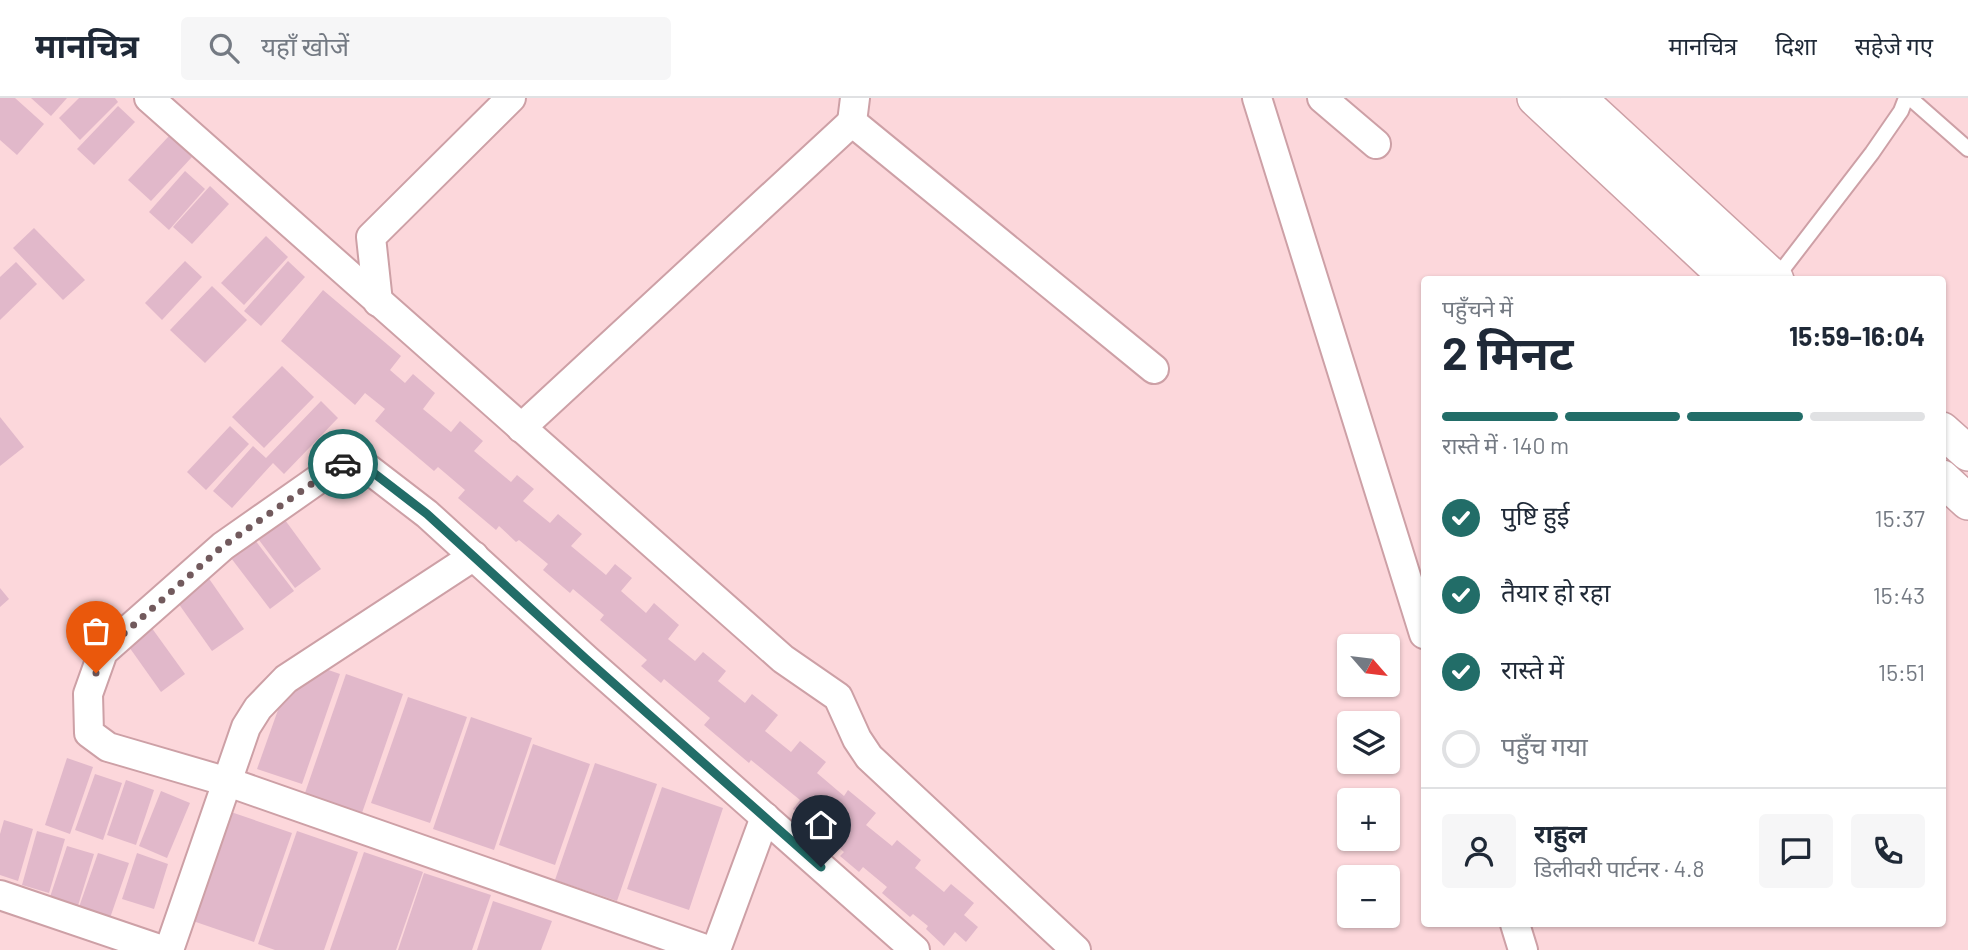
<!DOCTYPE html>
<html lang="hi">
<head>
<meta charset="utf-8">
<style>
	:root { --surface:#fff; --page:#f6f6f7; --text:#1f2937; --muted:#747a83; --line:#e0e1e3; --accent:#226d68 }
	body { margin:0; font-family:Barlow,"Noto Sans Devanagari",sans-serif; background:var(--page); color:var(--text); height:100vh; display:flex; flex-direction:column; font-size:26px; white-space:nowrap }
	* { box-sizing:border-box; margin:0 }
	p { font-size:23px; color:var(--muted) }
	.icon { flex:none; width:38px; height:38px; fill:none; stroke:currentColor; stroke-width:2; stroke-linecap:round; stroke-linejoin:round }
	.map { position:relative; flex:1; overflow:hidden }
	.details { position:absolute; left:1421px; top:178px; width:525px; height:651px; display:flex; flex-direction:column; background:var(--surface); border-radius:7px; box-shadow:0 2px 5px #0004 }
	.details>* { flex:none }
	.needle { width:46px; rotate:118deg }
	.controls { position:absolute; left:1337px; top:536px; display:grid; gap:14px }
	.controls a { display:grid; place-items:center; width:63px; height:63px; border-radius:7px; background:var(--surface); box-shadow:0 2px 5px #0004; font-size:35px }
	.pin { position:absolute; display:grid; place-items:center; width:60px; height:60px; color:#fff; margin:-72px -30px; border-radius:50% 50% 50% 0; rotate:-45deg; box-shadow:0 0 7px #0007 }
	.pin .icon { rotate:45deg }
	.courier { position:absolute; display:grid; place-items:center; width:70px; height:70px; margin:-35px; border:5px solid #226d68; border-radius:50%; background:#fff; color:#222; box-shadow:0 2px 9px #0007 }
	.overview em { font-style:normal; font-weight:700 }
	.overview div { display:flex; flex-direction:column-reverse }
	.overview { display:flex; align-items:center; justify-content:space-between; height:119px; padding:0 21px }
	h1 { font-size:46px; font-weight:700; line-height:52px }
	.bar { display:grid; grid-template-columns:repeat(4,1fr); gap:10px 7px; align-content:center; height:84px; padding:0 21px }
	.bar i { height:9px; border-radius:5px; background:var(--line) }
	.bar .current { background:var(--accent) }
	.bar p { grid-column:span 4 }
	.line { display:flex; align-items:center; gap:18px; padding:0 21px; border-top:2px solid var(--line) }
	.line div { flex:1 }
	.round { display:grid; place-items:center; flex:none; width:74px; height:74px; border-radius:7px; background:var(--page) }
	ol { padding:0 21px; list-style:none }
	li { display:flex; align-items:center; gap:21px; height:77px }
	li p { margin-inline-start:auto }
	li .icon { padding:7px; border-radius:50%; background:var(--accent); color:#fff; stroke-width:4 }
	li:last-child { color:var(--muted) }
	li i { width:38px; height:38px; border:4px solid var(--line); border-radius:50% }
	header { display:flex; align-items:center; gap:42px; box-sizing:border-box; height:98px; padding:0 35px; background:var(--surface); border-bottom:2px solid var(--line) }
	header strong { font-size:33px }
	nav { display:flex; gap:38px; margin-inline-start:auto; font-size:24px }
	.search { width:490px; height:63px; background:var(--page); display:flex; align-items:center; gap:18px; box-sizing:border-box; padding:0 24px; border-radius:7px; color:var(--muted); font-size:26px }
	.map>svg:first-child { display:block }
	.building { fill:#e1b8ca }
	.lines { fill:none; stroke-linecap:round; stroke-linejoin:round }
	.service-casing { stroke:#cda0a6; stroke-width:18 }
	.minor-casing { stroke:#cda0a6; stroke-width:32 }
	.tertiary-casing { stroke:#cda0a6; stroke-width:38 }
	.service { stroke:#fff; stroke-width:14 }
	.minor { stroke:#fff; stroke-width:28 }
	.tertiary { stroke:#fff; stroke-width:35 }
	.done { stroke:#725a5d; stroke-width:7; stroke-dasharray:0 12.6 }
	.route { stroke:#226d68; stroke-width:9 }
</style>
</head>
<body>
<header>
<strong>मानचित्र</strong>
<div class="search"><svg class="icon" aria-label="search" viewBox="0 0 24 24"><circle cx="10" cy="10" r="6"/><path d="M15 15l6 6"/></svg>यहाँ खोजें</div>
<nav><a>मानचित्र</a><a>दिशा</a><a>सहेजे गए</a></nav>
</header>
<div class="map">
<svg width="1968" height="852" viewBox="0 0 1968 852">
	<rect width="100%" height="100%" fill="#fcd7db"/>
	<g class="building">
		<polygon points="0,0 15,0 44,26 17,57 0,42"/>
		<polygon points="31,0 67,0 51,18"/>
		<polygon points="79,0 115,0 118,4 80,42 59,20"/>
		<polygon points="118,8 135,24 94,67 77,51"/>
		<polygon points="169,38 192,59 151,103 128,82"/>
		<polygon points="185,73 205,91 169,132 149,114"/>
		<polygon points="210,88 229,106 192,146 173,129"/>
		<polygon points="34,130 85,182 63,202 13,150"/>
		<polygon points="266,138 288,159 244,207 221,185"/>
		<polygon points="185,163 202,179 162,222 145,205"/>
		<polygon points="288,163 305,179 261,228 244,213"/>
		<polygon points="16,164 37,186 0,222 0,179"/>
		<polygon points="212,188 247,222 205,265 170,232"/>
		<polygon points="323,192 401,258 390,272 405,285 413,276 435,295 423,311 451,334 460,323 483,343 474,353 511,384 517,377 534,391 523,403 550,425 558,416 582,436 571,448 606,477 615,466 632,480 621,493 646,515 654,505 679,527 668,541 695,563 703,554 726,573 718,583 745,605 752,596 778,617 765,633 791,654 800,643 826,664 817,675 844,698 848,692 876,715 866,727 892,748 897,742 921,762 915,770 944,794 951,786 974,805 964,817 978,829 966,844 955,834 944,848 926,831 928,828 913,816 910,819 882,795 887,789 863,769 859,774 840,758 844,754 793,711 800,702 751,662 749,665 704,627 710,620 664,581 661,585 641,568 647,562 600,522 604,517 573,491 570,495 543,472 548,466 519,442 516,444 499,428 496,432 458,400 465,392 438,369 434,373 375,323 385,311 365,295 355,307 281,243"/>
		<polygon points="282,268 314,299 264,350 232,319"/>
		<polygon points="321,303 338,320 284,376 273,365 232,410 213,393 253,348 266,360"/>
		<polygon points="0,319 24,349 0,368"/>
		<polygon points="230,328 249,346 206,392 187,374"/>
		<polygon points="285,422 321,471 295,490 259,442"/>
		<polygon points="255,442 294,493 270,511 231,460"/>
		<polygon points="203,472 244,531 212,553 171,495"/>
		<polygon points="0,490 9,501 0,509"/>
		<polygon points="146,522 185,576 161,594 122,539"/>
		<polygon points="317,568 340,576 302,686 257,671 284,595"/>
		<polygon points="346,576 403,596 362,715 305,695"/>
		<polygon points="408,599 467,619 430,725 371,705"/>
		<polygon points="471,619 532,640 494,752 433,731"/>
		<polygon points="533,646 590,666 555,767 499,747"/>
		<polygon points="67,660 93,669 70,736 45,727"/>
		<polygon points="595,665 657,686 617,803 555,782"/>
		<polygon points="95,676 122,685 103,742 75,732"/>
		<polygon points="126,682 154,692 136,747 107,737"/>
		<polygon points="662,689 723,710 689,812 627,791"/>
		<polygon points="161,693 190,705 167,760 139,748"/>
		<polygon points="231,714 292,735 254,844 193,823"/>
		<polygon points="4,722 33,731 18,783 0,777 0,736"/>
		<polygon points="37,733 65,741 49,795 22,787"/>
		<polygon points="297,733 358,754 324,852 275,852 258,846"/>
		<polygon points="67,748 94,756 76,814 48,805"/>
		<polygon points="364,754 423,774 396,852 330,852"/>
		<polygon points="98,755 129,765 110,820 79,809"/>
		<polygon points="137,755 168,766 154,811 122,801"/>
		<polygon points="424,775 491,797 472,852 398,852"/>
		<polygon points="493,803 552,823 541,852 477,852"/>
	</g>
	<g class="lines">
		<g class="service-casing">
			<g id="service">
				<polyline points="1910,0 1968,51"/>
				<polyline points="1776,180 1872,55 1901,13 1906,0"/>
			</g>
		</g>
		<g class="minor-casing">
			<g id="minor">
				<polyline points="149,0 783,561 838,599 857,641 869,659 1076,852"/>
				<polyline points="855,0 852,24 1154,271"/>
				<polyline points="1257,0 1424,536"/>
				<polyline points="1322,0 1376,46"/>
				<polyline points="378,204 371,139 511,0"/>
				<polyline points="521,330 852,24"/>
				<polyline points="0,797 162,852"/>
				<polyline points="1515,826 1523,852"/>
				<polyline points="169,852 246,629 258,610 286,581 474,458"/>
				<polyline points="708,852 228,684 108,649 89,635 88,596 103,554 223,448 340,366 362,366 427,416 586,561 915,852"/>
				<polyline points="716,852 765,719"/>
			</g>
		</g>
		<g class="tertiary-casing">
			<g id="tertiary">
				<polyline points="1535,0 1730,182"/>
				<polyline points="1578,0 1776,182"/>
				<polyline points="1942,332 1968,355"/>
				<polyline points="1942,380 1968,404"/>
			</g>
		</g>
		<use href="#service" class="service"/>
		<use href="#minor" class="minor"/>
		<use href="#tertiary" class="tertiary"/>
	</g>
	<g class="lines">
		<polyline class="done" points="96,575 103,554 223,448 340,366 343,366"/>
		<polyline class="route" points="343,366 362,366 427,416 586,561 821,769"/>
	</g>
</svg>
<div class="controls">
<a><svg class="needle" viewBox="-14 -14 28 28"><path d="M0-13l5 13h-10z" fill="#e53935"/><path d="M0 13l5-13h-10z" fill="#747a83"/></svg></a>
<a><svg class="icon" aria-label="layers" viewBox="0 0 24 24"><path d="M12 4l9 5-9 5-9-5zM3 14l9 5 9-5"/></svg></a>
<a>+</a>
<a>−</a>
</div>
<div class="pin" style="left:96px;top:575px;background:#ea580c"><svg class="icon" aria-label="bag" viewBox="0 0 24 24"><path d="M5 8h14l-1 12H6zM9 8a3 3 0 0 1 6 0"/></svg></div>
<div class="pin" style="left:821px;top:769px;background:#1f2937"><svg class="icon" aria-label="home" viewBox="0 0 24 24"><path d="M3 11l9-7 9 7M6 9v11h12V9"/></svg></div>
<div class="courier" style="left:343px;top:366px"><svg class="icon" aria-label="car" viewBox="0 0 24 24"><path d="M5 17H2v-5l4-1 3-4h7l3 4 3 1v5h-3M9 17h6M6 11h13"/><circle cx="7" cy="17" r="2"/><circle cx="17" cy="17" r="2"/></svg></div>
<section class="details">
<div class="overview"><div><h1>2 मिनट</h1><p>पहुँचने में</p></div><em>15:59–16:04</em></div>
<div class="bar"><i class="current"></i><i class="current"></i><i class="current"></i><i></i><p>रास्ते में · 140 m</p></div>
<ol>
<li><svg class="icon" aria-label="check" viewBox="0 0 24 24"><path d="M5 12l5 5 9-10"/></svg>पुष्टि हुई<p>15:37</p></li>
<li><svg class="icon" aria-label="check" viewBox="0 0 24 24"><path d="M5 12l5 5 9-10"/></svg>तैयार हो रहा<p>15:43</p></li>
<li><svg class="icon" aria-label="check" viewBox="0 0 24 24"><path d="M5 12l5 5 9-10"/></svg>रास्ते में<p>15:51</p></li>
<li><i></i>पहुँच गया</li>
</ol>
<div class="line" style="height:126px"><a class="round"><svg class="icon" aria-label="person" viewBox="0 0 24 24"><circle cx="12" cy="8" r="4"/><path d="M4 21q1-7 8-7t8 7"/></svg></a><div><b>राहुल</b><p>डिलीवरी पार्टनर · 4.8</p></div><a class="round"><svg class="icon" aria-label="chat" viewBox="0 0 24 24"><path d="M4 5h16v11H9l-5 4z"/></svg></a><a class="round"><svg class="icon" aria-label="phone" viewBox="0 0 24 24"><path d="M5 4h4l2 5-3 2q2 4 5 5l2-3 5 2v4C11 20 4 13 5 4z"/></svg></a></div>
</section>
</div>
</body>
</html>
